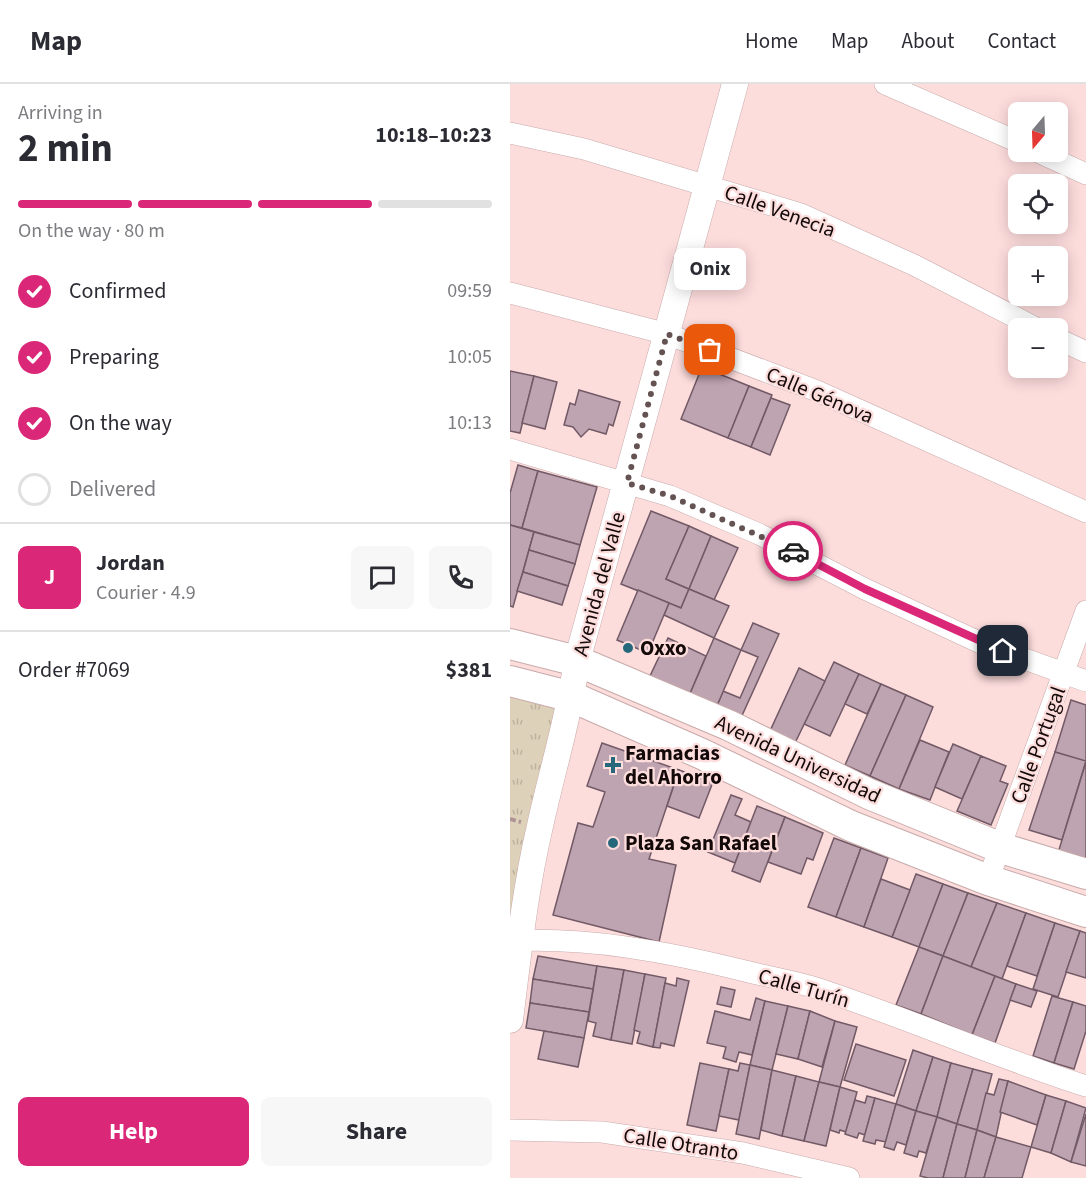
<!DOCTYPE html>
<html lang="en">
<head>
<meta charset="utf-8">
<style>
	:root { --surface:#fff; --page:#f7f7f7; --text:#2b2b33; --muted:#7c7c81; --line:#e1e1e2; --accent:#db2777 }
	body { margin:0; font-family:"Source Sans 3",sans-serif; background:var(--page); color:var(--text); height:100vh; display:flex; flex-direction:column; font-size:22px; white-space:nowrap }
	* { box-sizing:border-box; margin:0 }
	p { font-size:20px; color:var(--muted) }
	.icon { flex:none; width:33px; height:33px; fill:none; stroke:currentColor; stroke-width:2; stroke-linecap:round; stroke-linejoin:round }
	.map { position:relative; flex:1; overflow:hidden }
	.side { display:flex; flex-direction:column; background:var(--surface); width:510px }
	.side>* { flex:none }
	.needle { width:39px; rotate:199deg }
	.buttons { position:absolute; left:498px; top:18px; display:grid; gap:12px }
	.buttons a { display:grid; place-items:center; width:60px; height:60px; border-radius:9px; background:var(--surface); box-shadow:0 3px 15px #0003; font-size:30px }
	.pin { position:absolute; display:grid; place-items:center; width:51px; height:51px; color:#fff; margin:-26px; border-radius:12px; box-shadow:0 3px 9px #0006 }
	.courier { position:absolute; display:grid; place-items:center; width:60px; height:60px; margin:-30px; border:4px solid #db2777; border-radius:50%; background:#fff; color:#222; box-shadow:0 2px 8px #0007 }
	.bubble { position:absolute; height:42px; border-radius:9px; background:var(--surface); box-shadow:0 3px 15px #0003; font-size:20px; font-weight:700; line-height:42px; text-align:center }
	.overview em { font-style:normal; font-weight:700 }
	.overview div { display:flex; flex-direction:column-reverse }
	.overview { display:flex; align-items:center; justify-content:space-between; height:102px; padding:0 18px }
	h1 { font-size:39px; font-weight:700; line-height:45px }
	.bar { display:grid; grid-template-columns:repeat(4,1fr); gap:9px 6px; align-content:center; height:72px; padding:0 18px }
	.bar i { height:8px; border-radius:4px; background:var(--line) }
	.bar .current { background:var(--accent) }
	.bar p { grid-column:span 4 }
	.line { display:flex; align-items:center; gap:15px; padding:0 18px; border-top:2px solid var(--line) }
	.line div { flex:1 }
	.round { display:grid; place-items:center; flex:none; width:63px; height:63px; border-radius:9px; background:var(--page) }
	ol { padding:0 18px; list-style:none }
	li { display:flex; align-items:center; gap:18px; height:66px }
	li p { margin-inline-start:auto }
	li .icon { padding:6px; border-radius:50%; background:var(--accent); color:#fff; stroke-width:4 }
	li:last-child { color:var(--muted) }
	li i { width:33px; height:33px; border:3px solid var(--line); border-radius:50% }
	.primary-button { display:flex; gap:12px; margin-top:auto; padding:12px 18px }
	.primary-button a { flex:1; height:69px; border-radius:9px; background:var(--accent); color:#fff; font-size:24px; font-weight:700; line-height:69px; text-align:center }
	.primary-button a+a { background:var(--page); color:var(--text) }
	header { display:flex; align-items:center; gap:36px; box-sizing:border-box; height:84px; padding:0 30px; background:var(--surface); border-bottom:2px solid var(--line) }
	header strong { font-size:28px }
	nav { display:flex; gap:33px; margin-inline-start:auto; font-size:21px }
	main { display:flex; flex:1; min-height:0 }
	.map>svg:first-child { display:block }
	.park { fill:url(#park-tufts) }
	.building { fill:#bea3b0; stroke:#715a66; stroke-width:1.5 }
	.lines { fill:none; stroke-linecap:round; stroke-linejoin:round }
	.minor-casing { stroke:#c8aaaa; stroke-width:22 }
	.tertiary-casing { stroke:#c8aaaa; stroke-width:27 }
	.secondary-casing { stroke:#c8aaaa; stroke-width:32 }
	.path { stroke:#ae9494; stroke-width:4; stroke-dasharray:6 3; stroke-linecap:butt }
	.minor { stroke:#fff; stroke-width:21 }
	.tertiary { stroke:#fff; stroke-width:26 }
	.secondary { stroke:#fff; stroke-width:30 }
	.done { stroke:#655353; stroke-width:6; stroke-dasharray:0 10.8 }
	.route { stroke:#db2777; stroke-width:8 }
	.poi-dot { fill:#26687b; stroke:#fddcdc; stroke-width:2 }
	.labels { text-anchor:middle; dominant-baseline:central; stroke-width:4.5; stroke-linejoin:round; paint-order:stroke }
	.street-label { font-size:21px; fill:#130909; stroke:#fddcdc }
	.poi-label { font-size:21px; font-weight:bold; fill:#130909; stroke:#fddcdc; text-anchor:start }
</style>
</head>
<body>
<header>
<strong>Map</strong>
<nav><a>Home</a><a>Map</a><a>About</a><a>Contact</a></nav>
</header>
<main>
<section class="side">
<div class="overview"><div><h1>2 min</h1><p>Arriving in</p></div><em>10:18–10:23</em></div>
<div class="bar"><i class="current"></i><i class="current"></i><i class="current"></i><i></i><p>On the way · 80 m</p></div>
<ol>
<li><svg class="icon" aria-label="check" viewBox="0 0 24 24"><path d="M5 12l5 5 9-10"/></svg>Confirmed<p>09:59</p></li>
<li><svg class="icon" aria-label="check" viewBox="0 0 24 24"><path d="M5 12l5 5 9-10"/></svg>Preparing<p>10:05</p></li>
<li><svg class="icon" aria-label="check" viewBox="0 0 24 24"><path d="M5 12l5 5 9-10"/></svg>On the way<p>10:13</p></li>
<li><i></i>Delivered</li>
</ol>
<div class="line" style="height:108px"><b class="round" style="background:var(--accent);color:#fff">J</b><div><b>Jordan</b><p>Courier · 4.9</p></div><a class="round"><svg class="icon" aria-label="chat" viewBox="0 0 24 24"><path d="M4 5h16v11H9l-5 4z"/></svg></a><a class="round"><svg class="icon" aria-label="phone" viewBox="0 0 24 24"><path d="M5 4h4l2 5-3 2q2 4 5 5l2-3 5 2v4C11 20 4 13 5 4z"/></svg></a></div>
<div class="line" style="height:78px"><div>Order #7069</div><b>$381</b></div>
<div class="primary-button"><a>Help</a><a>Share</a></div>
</section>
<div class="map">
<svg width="576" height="1094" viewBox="0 0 576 1094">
	<defs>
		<pattern id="park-tufts" width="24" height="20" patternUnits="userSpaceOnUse" patternTransform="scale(1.5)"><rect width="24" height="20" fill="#ded1ba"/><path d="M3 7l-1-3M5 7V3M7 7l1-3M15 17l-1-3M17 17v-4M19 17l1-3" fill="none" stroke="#beb29f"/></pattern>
	</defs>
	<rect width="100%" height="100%" fill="#fddcdc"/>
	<polygon class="park" points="0,611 46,622 0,835"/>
	<g class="building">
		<polygon points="192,283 239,302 218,354 171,335"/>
		<polygon points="0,287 24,292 10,349 0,347"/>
		<polygon points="24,292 47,298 35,345 12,339"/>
		<polygon points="239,302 262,311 241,363 218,354"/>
		<polygon points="69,306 110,318 103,342 99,340 96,350 79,345 71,353 63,343 54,341 60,319 65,321"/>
		<polygon points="261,314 280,321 260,371 241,363"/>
		<polygon points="8,381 28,387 12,444 0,441 0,409"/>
		<polygon points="28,387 87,403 70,461 12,444"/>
		<polygon points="141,427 179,442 156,495 179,505 171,524 111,500"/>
		<polygon points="0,441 24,448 3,523 0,522"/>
		<polygon points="179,442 201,452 179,505 156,495"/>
		<polygon points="24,448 70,461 65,480 19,466"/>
		<polygon points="201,452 228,464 204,516 179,505"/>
		<polygon points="19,466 65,480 58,502 13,488"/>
		<polygon points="13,488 58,502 52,521 7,507"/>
		<polygon points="179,505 219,522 204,554 154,531 159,519 171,524"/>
		<polygon points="128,506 159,519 138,569 107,556"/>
		<polygon points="243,539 269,550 230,636 206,624 213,607 230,614 248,573 231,566"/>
		<polygon points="158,554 196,572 179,612 140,592"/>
		<polygon points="204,554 231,566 206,624 179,612"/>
		<polygon points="324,578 349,590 320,652 294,640"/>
		<polygon points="289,584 315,597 285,659 260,647"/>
		<polygon points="349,590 371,600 357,630 335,620"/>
		<polygon points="371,600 396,611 360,692 335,681"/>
		<polygon points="396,611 423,623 389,705 360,692"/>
		<polygon points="561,616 576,621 576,678 545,668"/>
		<polygon points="410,656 439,668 420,716 389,705"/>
		<polygon points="92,659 169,686 139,775 166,781 149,858 43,831 68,739 83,743 95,708 77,702"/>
		<polygon points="443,660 471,672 452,715 425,703"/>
		<polygon points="545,668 576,677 552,756 519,746"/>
		<polygon points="471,672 496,682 490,697 498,700 481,741 447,727"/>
		<polygon points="576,678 576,777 548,769"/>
		<polygon points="169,686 203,698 189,734 157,722"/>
		<polygon points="221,711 232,715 225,731 241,738 225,779 198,768"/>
		<polygon points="247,722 275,733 250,798 222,787"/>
		<polygon points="275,733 313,749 303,776 297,774 291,790 258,778"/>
		<polygon points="324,754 351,764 326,833 298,823"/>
		<polygon points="351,764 378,774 354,843 326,833"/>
		<polygon points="406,790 433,800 409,863 382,853"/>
		<polygon points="371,795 400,806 382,853 354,843"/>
		<polygon points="433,800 458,809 433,872 409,863"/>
		<polygon points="458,809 487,819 461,883 433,872"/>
		<polygon points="487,819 516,829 492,895 461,883"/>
		<polygon points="516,829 545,839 527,892 497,882"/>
		<polygon points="545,839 570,847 548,913 523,905"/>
		<polygon points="570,847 576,849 576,894 556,888"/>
		<polygon points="409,863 433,872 411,930 386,921"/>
		<polygon points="28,872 87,882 83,905 23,895"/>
		<polygon points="433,872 485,892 462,951 411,930"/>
		<polygon points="87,882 114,886 101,956 83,952 86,939 78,937"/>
		<polygon points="114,886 135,890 122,960 101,956"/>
		<polygon points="135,890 156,894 143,963 127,959 130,948 124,946"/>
		<polygon points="485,892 506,900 485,959 462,951"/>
		<polygon points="167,894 179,897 164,962 151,959 150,964 143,963 155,899 166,902"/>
		<polygon points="23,895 83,905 79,928 20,919"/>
		<polygon points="506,900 527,907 521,923 500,916"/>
		<polygon points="211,903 225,906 221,923 207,920"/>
		<polygon points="542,912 563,918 544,979 523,972"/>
		<polygon points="246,914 255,917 242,971 229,968 226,978 213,974 216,963 197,959 205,927 240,936"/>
		<polygon points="255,917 278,922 262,986 240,981"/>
		<polygon points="563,918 576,922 576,947 564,985 544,979"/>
		<polygon points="20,919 79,928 74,954 16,944"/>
		<polygon points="278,922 300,927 288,975 266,970"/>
		<polygon points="300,927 325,937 312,983 288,975"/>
		<polygon points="325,937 347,943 330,1003 309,998"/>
		<polygon points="34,947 74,954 68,983 28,975"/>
		<polygon points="346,960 396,976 384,1012 334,996"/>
		<polygon points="403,966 423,973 406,1027 386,1020"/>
		<polygon points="423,973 441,979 427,1033 406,1027"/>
		<polygon points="190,979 219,985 206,1047 177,1041"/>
		<polygon points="230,979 240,981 229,1036 209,1032 219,985 228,987"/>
		<polygon points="441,979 463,985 447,1040 427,1033"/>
		<polygon points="240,981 262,986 249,1055 226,1050"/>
		<polygon points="463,985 482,990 467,1046 447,1040"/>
		<polygon points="262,986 286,992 272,1052 251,1046"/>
		<polygon points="286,992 309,998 294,1057 272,1052"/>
		<polygon points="489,995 498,997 486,1053 467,1046 476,1009 484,1011"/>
		<polygon points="498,997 536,1011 527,1041 490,1028"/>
		<polygon points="309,998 330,1003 316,1062 294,1057"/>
		<polygon points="330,1003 347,1008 336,1048 330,1046 329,1049 320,1046"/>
		<polygon points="536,1011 556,1017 541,1069 521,1063"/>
		<polygon points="357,1012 365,1014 355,1051 349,1049 347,1054 335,1050 345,1016 355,1019"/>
		<polygon points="365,1014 386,1020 376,1058 366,1056 365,1060 353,1057"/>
		<polygon points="556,1017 576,1024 561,1078 541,1069"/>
		<polygon points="386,1020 406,1027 396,1061 387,1058 384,1066 374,1063"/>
		<polygon points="406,1027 427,1033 416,1069 409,1067 407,1073 394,1069"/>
		<polygon points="576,1030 576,1082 561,1078"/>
		<polygon points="427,1033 447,1040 433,1094 418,1094 410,1092"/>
		<polygon points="447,1040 467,1046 455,1094 433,1094"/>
		<polygon points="467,1046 486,1053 474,1094 455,1094"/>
		<polygon points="486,1053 521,1063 512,1094 474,1094"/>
	</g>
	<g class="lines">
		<g class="minor-casing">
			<g id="minor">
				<polyline points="375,0 508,58"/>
				<polyline points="0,49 74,65 291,130 404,181 526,244"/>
				<polyline points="528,68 576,90"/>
				<polyline points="0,209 157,250 307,307 576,428"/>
				<polyline points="548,255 576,268"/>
				<polyline points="0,365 160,412 249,450 355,505 473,560 576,597"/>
				<polyline points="478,796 576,527"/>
				<path d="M0 857C80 853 158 868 235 887 258 893 283 897 306 904 397 934 485 973 576 1002"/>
				<polyline points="0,1046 92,1048 233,1069 339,1094"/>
			</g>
		</g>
		<g class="tertiary-casing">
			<path id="tertiary" d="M0 936C8 871 15 806 30 742 42 687 59 633 67 577L225 0"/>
		</g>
		<g class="secondary-casing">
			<g id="secondary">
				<polyline points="0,560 67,577 218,641 359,710 491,764 576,790"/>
				<polyline points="0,597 62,613 192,670 341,742 478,796 576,828"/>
			</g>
		</g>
		<polyline class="path" points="0,735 11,738"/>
		<use href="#minor" class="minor"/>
		<use href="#tertiary" class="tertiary"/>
		<use href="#secondary" class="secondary"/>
	</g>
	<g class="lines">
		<polyline class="done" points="200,266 157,250 117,399 160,412 283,467"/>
		<polyline class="route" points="283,467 355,505 493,567"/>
	</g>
	<g class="poi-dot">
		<circle cx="118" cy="564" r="6"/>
		<path d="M100 672h6v6h6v6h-6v6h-6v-6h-6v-6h6z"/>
		<circle cx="103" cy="759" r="6"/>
	</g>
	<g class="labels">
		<g class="street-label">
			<text transform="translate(270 127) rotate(20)">Calle Venecia</text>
			<text transform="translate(310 311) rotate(23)">Calle Génova</text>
			<text transform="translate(89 500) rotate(-75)">Avenida del Valle</text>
			<text transform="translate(528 661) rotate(-70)">Calle Portugal</text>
			<text transform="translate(288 675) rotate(25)">Avenida Universidad</text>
			<text transform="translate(294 904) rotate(16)">Calle Turín</text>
			<text transform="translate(171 1060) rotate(9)">Calle Otranto</text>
		</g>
		<g class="poi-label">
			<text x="130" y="564">Oxxo</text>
			<text x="115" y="669">Farmacias<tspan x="115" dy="24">del Ahorro</tspan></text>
			<text x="115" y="759">Plaza San Rafael</text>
		</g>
	</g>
</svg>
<div class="buttons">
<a><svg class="needle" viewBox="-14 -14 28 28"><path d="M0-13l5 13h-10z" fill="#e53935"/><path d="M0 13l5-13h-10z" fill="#7c7c81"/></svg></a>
<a><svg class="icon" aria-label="locate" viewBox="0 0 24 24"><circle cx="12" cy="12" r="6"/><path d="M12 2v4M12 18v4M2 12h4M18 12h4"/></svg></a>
<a>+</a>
<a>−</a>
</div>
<div class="pin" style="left:200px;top:266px;background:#ea580c"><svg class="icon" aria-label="bag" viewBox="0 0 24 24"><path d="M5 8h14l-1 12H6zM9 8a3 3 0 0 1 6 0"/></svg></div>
<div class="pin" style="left:493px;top:567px;background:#1f2937"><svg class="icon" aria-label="home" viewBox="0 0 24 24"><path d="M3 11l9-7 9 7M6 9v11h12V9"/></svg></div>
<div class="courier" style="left:283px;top:467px"><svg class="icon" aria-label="car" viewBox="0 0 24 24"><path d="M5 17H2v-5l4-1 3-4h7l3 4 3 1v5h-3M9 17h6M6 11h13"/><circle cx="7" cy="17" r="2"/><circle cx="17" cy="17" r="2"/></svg></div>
<div class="bubble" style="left:164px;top:164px;width:72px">Onix</div>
</div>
</main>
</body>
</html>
